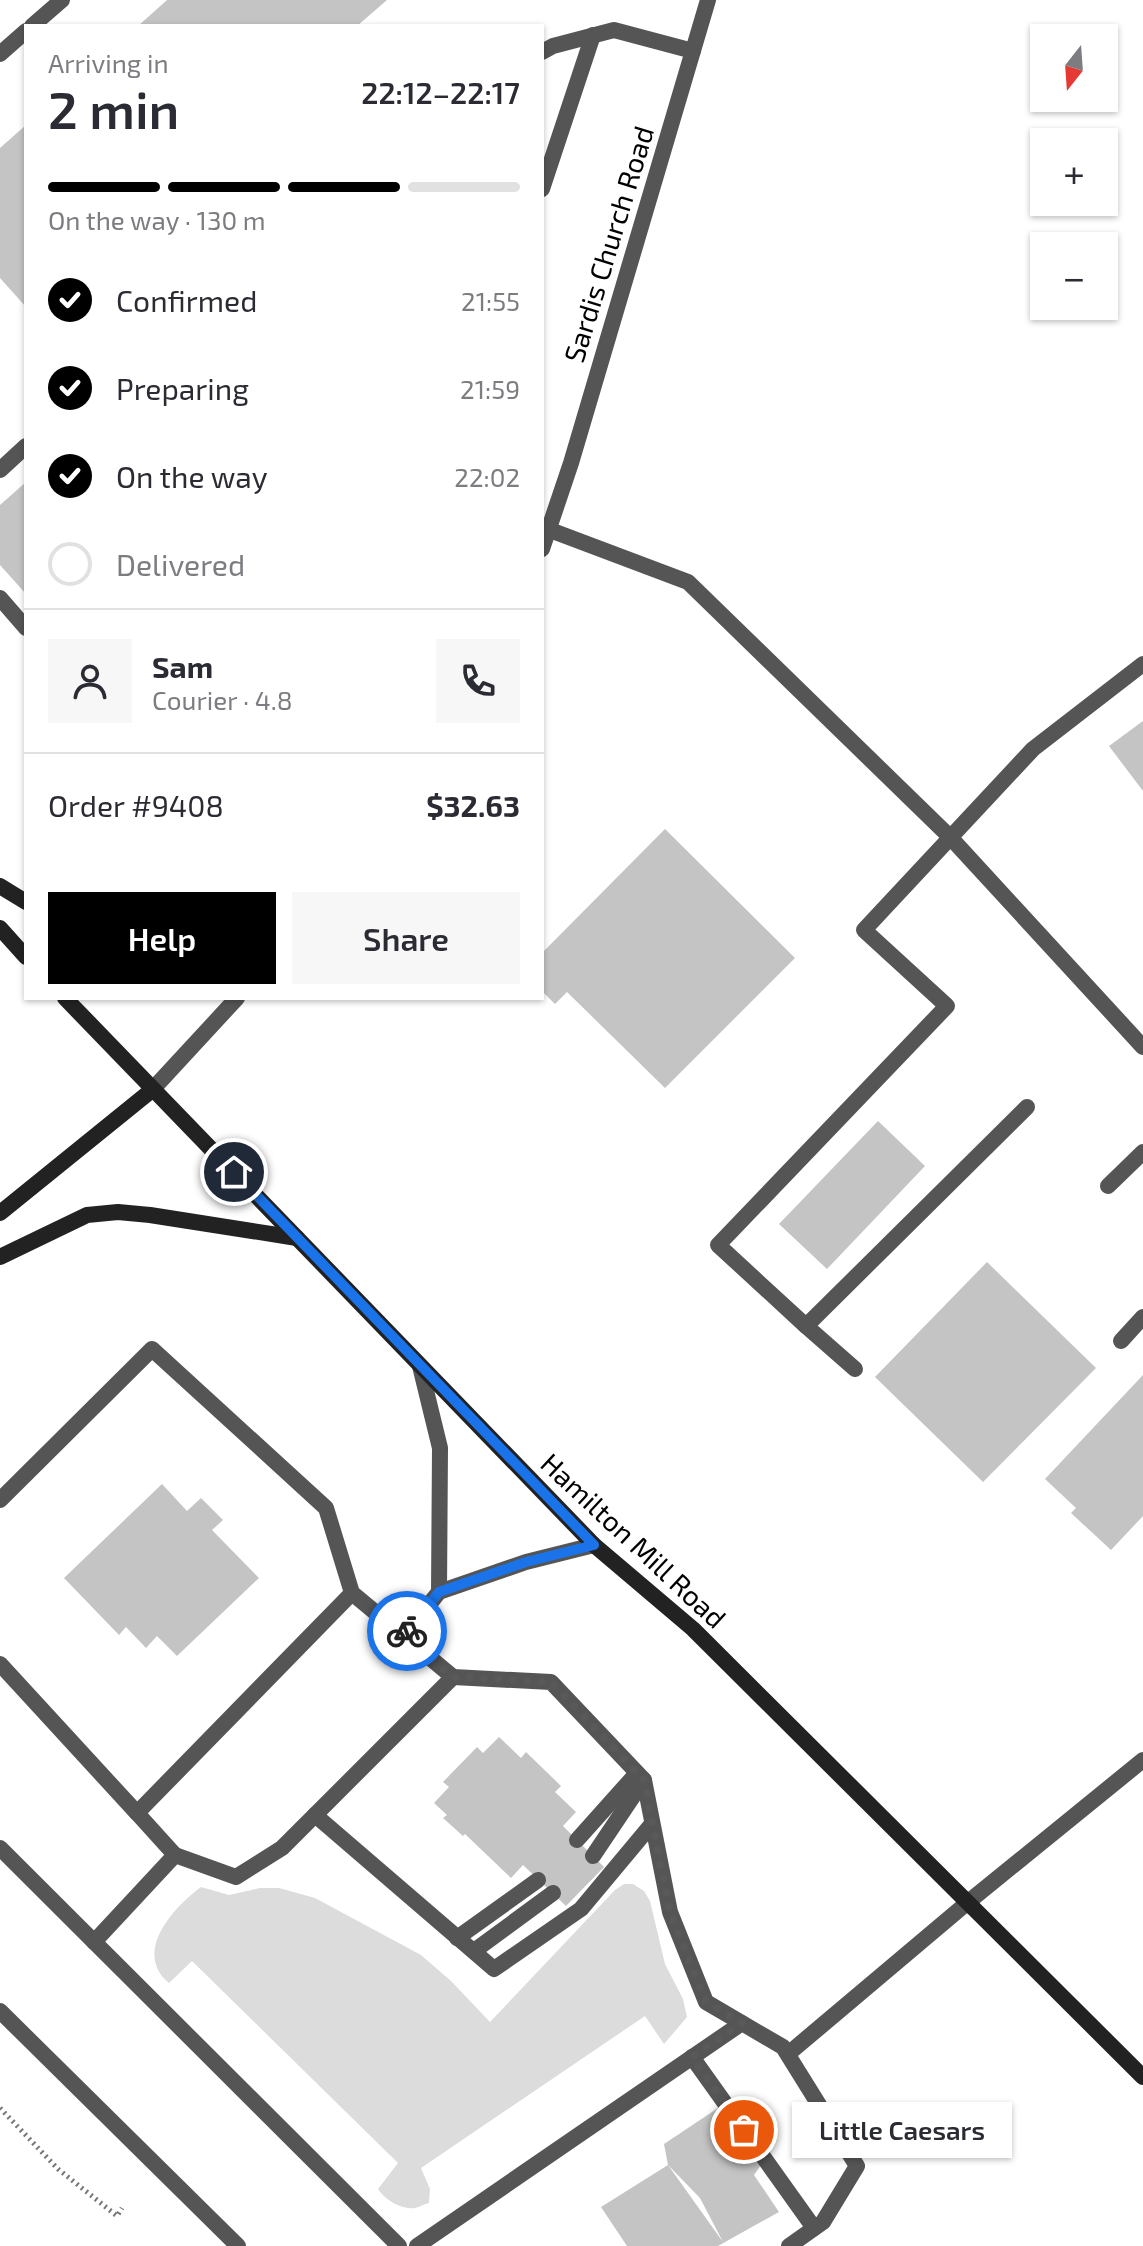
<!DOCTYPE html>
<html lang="en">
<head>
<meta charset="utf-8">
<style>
	:root { --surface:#fff; --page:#f7f7f7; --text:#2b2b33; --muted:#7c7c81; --line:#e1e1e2; --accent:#000 }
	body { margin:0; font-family:"Exo 2",sans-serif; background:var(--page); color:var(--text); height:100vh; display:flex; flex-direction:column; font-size:30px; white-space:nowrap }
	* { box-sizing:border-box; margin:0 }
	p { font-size:26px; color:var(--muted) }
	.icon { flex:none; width:44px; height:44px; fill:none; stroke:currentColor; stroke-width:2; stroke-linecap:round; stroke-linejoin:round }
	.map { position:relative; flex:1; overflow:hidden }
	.panel { position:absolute; left:24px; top:24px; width:520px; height:976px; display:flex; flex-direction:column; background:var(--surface); border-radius:0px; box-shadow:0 2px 6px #0004 }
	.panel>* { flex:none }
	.needle { width:52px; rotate:197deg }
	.fabs { position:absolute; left:1030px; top:24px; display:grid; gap:16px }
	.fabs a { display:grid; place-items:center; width:88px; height:88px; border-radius:0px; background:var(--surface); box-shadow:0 2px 6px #0004; font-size:40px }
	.pin { position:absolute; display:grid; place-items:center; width:68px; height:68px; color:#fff; margin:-34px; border:4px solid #fff; border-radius:50%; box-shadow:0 2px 8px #0007 }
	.courier { position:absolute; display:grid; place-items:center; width:80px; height:80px; margin:-40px; border:6px solid #1a73e8; border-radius:50%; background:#fff; color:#222; box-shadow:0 2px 10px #0007 }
	.bubble { position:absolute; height:56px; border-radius:0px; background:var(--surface); box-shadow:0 2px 6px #0004; font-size:26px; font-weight:600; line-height:56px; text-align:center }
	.overview em { font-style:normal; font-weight:600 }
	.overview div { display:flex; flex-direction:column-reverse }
	.overview { display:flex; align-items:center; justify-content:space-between; height:136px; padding:0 24px }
	h1 { font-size:52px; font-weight:600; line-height:60px }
	.bar { display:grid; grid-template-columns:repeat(4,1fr); gap:12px 8px; align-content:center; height:96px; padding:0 24px }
	.bar i { height:10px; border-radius:6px; background:var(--line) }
	.bar .selected { background:var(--accent) }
	.bar p { grid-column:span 4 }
	.line { display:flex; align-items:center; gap:20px; padding:0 24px; border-top:2px solid var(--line) }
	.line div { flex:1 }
	.round { display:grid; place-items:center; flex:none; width:84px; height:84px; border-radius:0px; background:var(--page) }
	ol { padding:0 24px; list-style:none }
	li { display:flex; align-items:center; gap:24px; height:88px }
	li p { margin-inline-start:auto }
	li .icon { padding:8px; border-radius:50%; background:var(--accent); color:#fff; stroke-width:4 }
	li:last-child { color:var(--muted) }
	li i { width:44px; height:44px; border:4px solid var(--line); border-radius:50% }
	.primary-button { display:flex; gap:16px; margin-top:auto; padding:16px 24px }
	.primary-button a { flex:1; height:92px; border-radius:0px; background:var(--accent); color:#fff; font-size:32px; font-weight:600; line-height:92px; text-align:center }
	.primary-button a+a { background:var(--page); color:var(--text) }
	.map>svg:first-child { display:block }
	.green { fill:#dcdcdc }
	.building { fill:#c4c4c4; fill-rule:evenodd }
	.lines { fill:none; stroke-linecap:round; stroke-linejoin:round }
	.path { stroke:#777; stroke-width:5; stroke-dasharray:2 4; stroke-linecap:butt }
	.lane { stroke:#555; stroke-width:16 }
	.street { stroke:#555; stroke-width:16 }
	.secondary { stroke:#222; stroke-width:16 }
	.done { stroke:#595959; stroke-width:8; stroke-dasharray:0 14.4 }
	.route { stroke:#1a73e8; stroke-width:10 }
	.labels { text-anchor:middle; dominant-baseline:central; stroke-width:7; stroke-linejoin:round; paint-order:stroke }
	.street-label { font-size:28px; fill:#000; stroke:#fff }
</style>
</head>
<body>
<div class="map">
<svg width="1143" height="2246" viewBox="0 0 1143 2246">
	<rect width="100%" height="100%" fill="#fff"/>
	<path class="green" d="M624 1884H633L644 1891 650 1901 665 1964 683 1999 687 2017 664 2044 645 2016 421 2168 430 2189 429 2203C424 2204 420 2207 415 2208 402 2210 385 2200 378 2189L398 2163 192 1961 169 1983C132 1952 174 1907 201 1887L229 1895 260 1888H279L315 1898 421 1955 451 1981 490 2022 615 1890Z"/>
	<g class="building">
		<polygon points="167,0 387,0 357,26 138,26"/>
		<polygon points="26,125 26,307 0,278 0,148"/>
		<polygon points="26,482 26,594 0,565 0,505"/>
		<polygon points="1143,721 1143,791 1109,746"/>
		<polygon points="665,829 795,958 665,1088 567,992 555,1004 542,991 542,953"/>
		<polygon points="878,1121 925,1166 827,1269 779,1224"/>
		<polygon points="987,1262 1096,1368 983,1482 875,1377"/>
		<polygon points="1143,1375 1143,1516 1111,1550 1071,1513 1076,1508 1045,1479"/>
		<polygon points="162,1484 187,1511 201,1498 223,1520 212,1530 259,1578 177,1656 157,1636 146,1648 126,1627 119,1635 64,1578"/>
		<polygon points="499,1737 521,1758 526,1752 561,1786 555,1792 576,1812 563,1826 604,1867 566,1906 523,1865 511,1878 465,1834 463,1836 443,1818 447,1815 434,1803 449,1787 443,1782 477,1747 483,1753"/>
		<path d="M718 2108 761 2165 754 2175 779 2212 718 2246H627L601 2207 668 2165 664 2144ZM668 2165 700 2198 723 2242Z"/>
	</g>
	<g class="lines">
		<polyline class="path" points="0,2108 58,2169 117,2216 122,2208"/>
		<g class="lane">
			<polyline points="32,26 62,0"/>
			<polyline points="542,52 553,46 614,30 693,51"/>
			<polyline points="0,54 26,31"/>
			<polyline points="542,189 593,35"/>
			<polyline points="0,470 26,446"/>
			<polyline points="542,527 688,582 950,837 1143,1047"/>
			<polyline points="0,598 26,628"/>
			<polyline points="1027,1107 806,1326 718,1245 947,1006 864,930 1033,749 1143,664"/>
			<polyline points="1108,1186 1143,1152"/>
			<polyline points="806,1326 855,1369"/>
			<polyline points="1121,1341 1143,1317"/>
			<polyline points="420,1366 440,1448 439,1592"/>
			<polyline points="0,1500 152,1349 326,1508 352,1593 453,1677 551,1682 644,1780 670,1912 706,2002 783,2047 857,2166 823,2222 789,2246"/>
			<polyline points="404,1636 439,1592 526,1562 594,1545"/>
			<polyline points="0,1664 137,1813"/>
			<polyline points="315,1815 494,1969 581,1909 652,1824"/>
			<polyline points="577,1840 637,1773"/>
			<polyline points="0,1848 399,2246"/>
			<polyline points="175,1855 236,1877 282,1848 453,1677"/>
			<polyline points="593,1856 644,1780"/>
			<polyline points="967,1903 1143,1760"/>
			<polyline points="457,1938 538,1880"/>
			<polyline points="94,1942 175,1855 137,1813 352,1593"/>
			<polyline points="474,1951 553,1893"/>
			<polyline points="0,2011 238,2246"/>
			<polyline points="692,2057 814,2228"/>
			<polyline points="417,2246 742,2023"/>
		</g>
		<g class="street">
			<polyline points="542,549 571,463 708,0"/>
			<polyline points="152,1090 237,998"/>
			<polyline points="788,2054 967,1903"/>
		</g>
		<g class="secondary">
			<polyline points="0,886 26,902"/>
			<polyline points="0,928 26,957"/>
			<polyline points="65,998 594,1545 693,1629 1143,2077"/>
			<polyline points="0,1213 152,1090"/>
			<polyline points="0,1257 87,1215 118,1212 150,1215 297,1238"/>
		</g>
	</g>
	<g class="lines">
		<polyline class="done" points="407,1631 404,1636 453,1677 551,1682 644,1780 670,1912 706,2002 742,2023 692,2057 744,2130"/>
		<polyline class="route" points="234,1172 594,1545 526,1562 439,1592 407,1631"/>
	</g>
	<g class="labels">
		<g class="street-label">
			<text transform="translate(608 244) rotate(-73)">Sardis Church Road</text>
			<text transform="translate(634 1540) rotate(43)">Hamilton Mill Road</text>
		</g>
	</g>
</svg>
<div class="fabs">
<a><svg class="needle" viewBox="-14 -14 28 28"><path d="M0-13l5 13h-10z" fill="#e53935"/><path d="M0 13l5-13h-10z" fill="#7c7c81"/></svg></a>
<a>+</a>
<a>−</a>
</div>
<div class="pin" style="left:744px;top:2130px;background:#ea580c"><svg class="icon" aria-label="bag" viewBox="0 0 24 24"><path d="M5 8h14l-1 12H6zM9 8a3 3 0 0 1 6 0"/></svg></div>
<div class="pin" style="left:234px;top:1172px;background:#1f2937"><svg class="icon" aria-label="home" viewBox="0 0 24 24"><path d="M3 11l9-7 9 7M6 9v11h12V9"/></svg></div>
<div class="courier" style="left:407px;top:1631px"><svg class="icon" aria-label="bike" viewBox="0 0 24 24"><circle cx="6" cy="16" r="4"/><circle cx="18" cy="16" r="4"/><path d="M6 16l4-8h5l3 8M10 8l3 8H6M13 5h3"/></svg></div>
<div class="bubble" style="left:792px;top:2102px;width:220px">Little Caesars</div>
<section class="panel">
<div class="overview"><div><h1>2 min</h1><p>Arriving in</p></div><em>22:12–22:17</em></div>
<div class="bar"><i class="selected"></i><i class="selected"></i><i class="selected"></i><i></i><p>On the way · 130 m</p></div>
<ol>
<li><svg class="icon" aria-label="check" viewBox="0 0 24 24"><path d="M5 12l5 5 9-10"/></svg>Confirmed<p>21:55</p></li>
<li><svg class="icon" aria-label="check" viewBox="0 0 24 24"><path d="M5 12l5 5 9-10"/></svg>Preparing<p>21:59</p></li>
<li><svg class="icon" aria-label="check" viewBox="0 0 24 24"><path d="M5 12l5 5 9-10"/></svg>On the way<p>22:02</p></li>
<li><i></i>Delivered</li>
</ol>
<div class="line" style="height:144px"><a class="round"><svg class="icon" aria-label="person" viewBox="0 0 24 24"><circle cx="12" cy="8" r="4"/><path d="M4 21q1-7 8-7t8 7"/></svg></a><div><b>Sam</b><p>Courier · 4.8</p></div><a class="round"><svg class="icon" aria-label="phone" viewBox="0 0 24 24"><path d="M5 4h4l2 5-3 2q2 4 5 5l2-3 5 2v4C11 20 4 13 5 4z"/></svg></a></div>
<div class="line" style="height:104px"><div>Order #9408</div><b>$32.63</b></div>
<div class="primary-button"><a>Help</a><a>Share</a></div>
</section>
</div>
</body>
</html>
